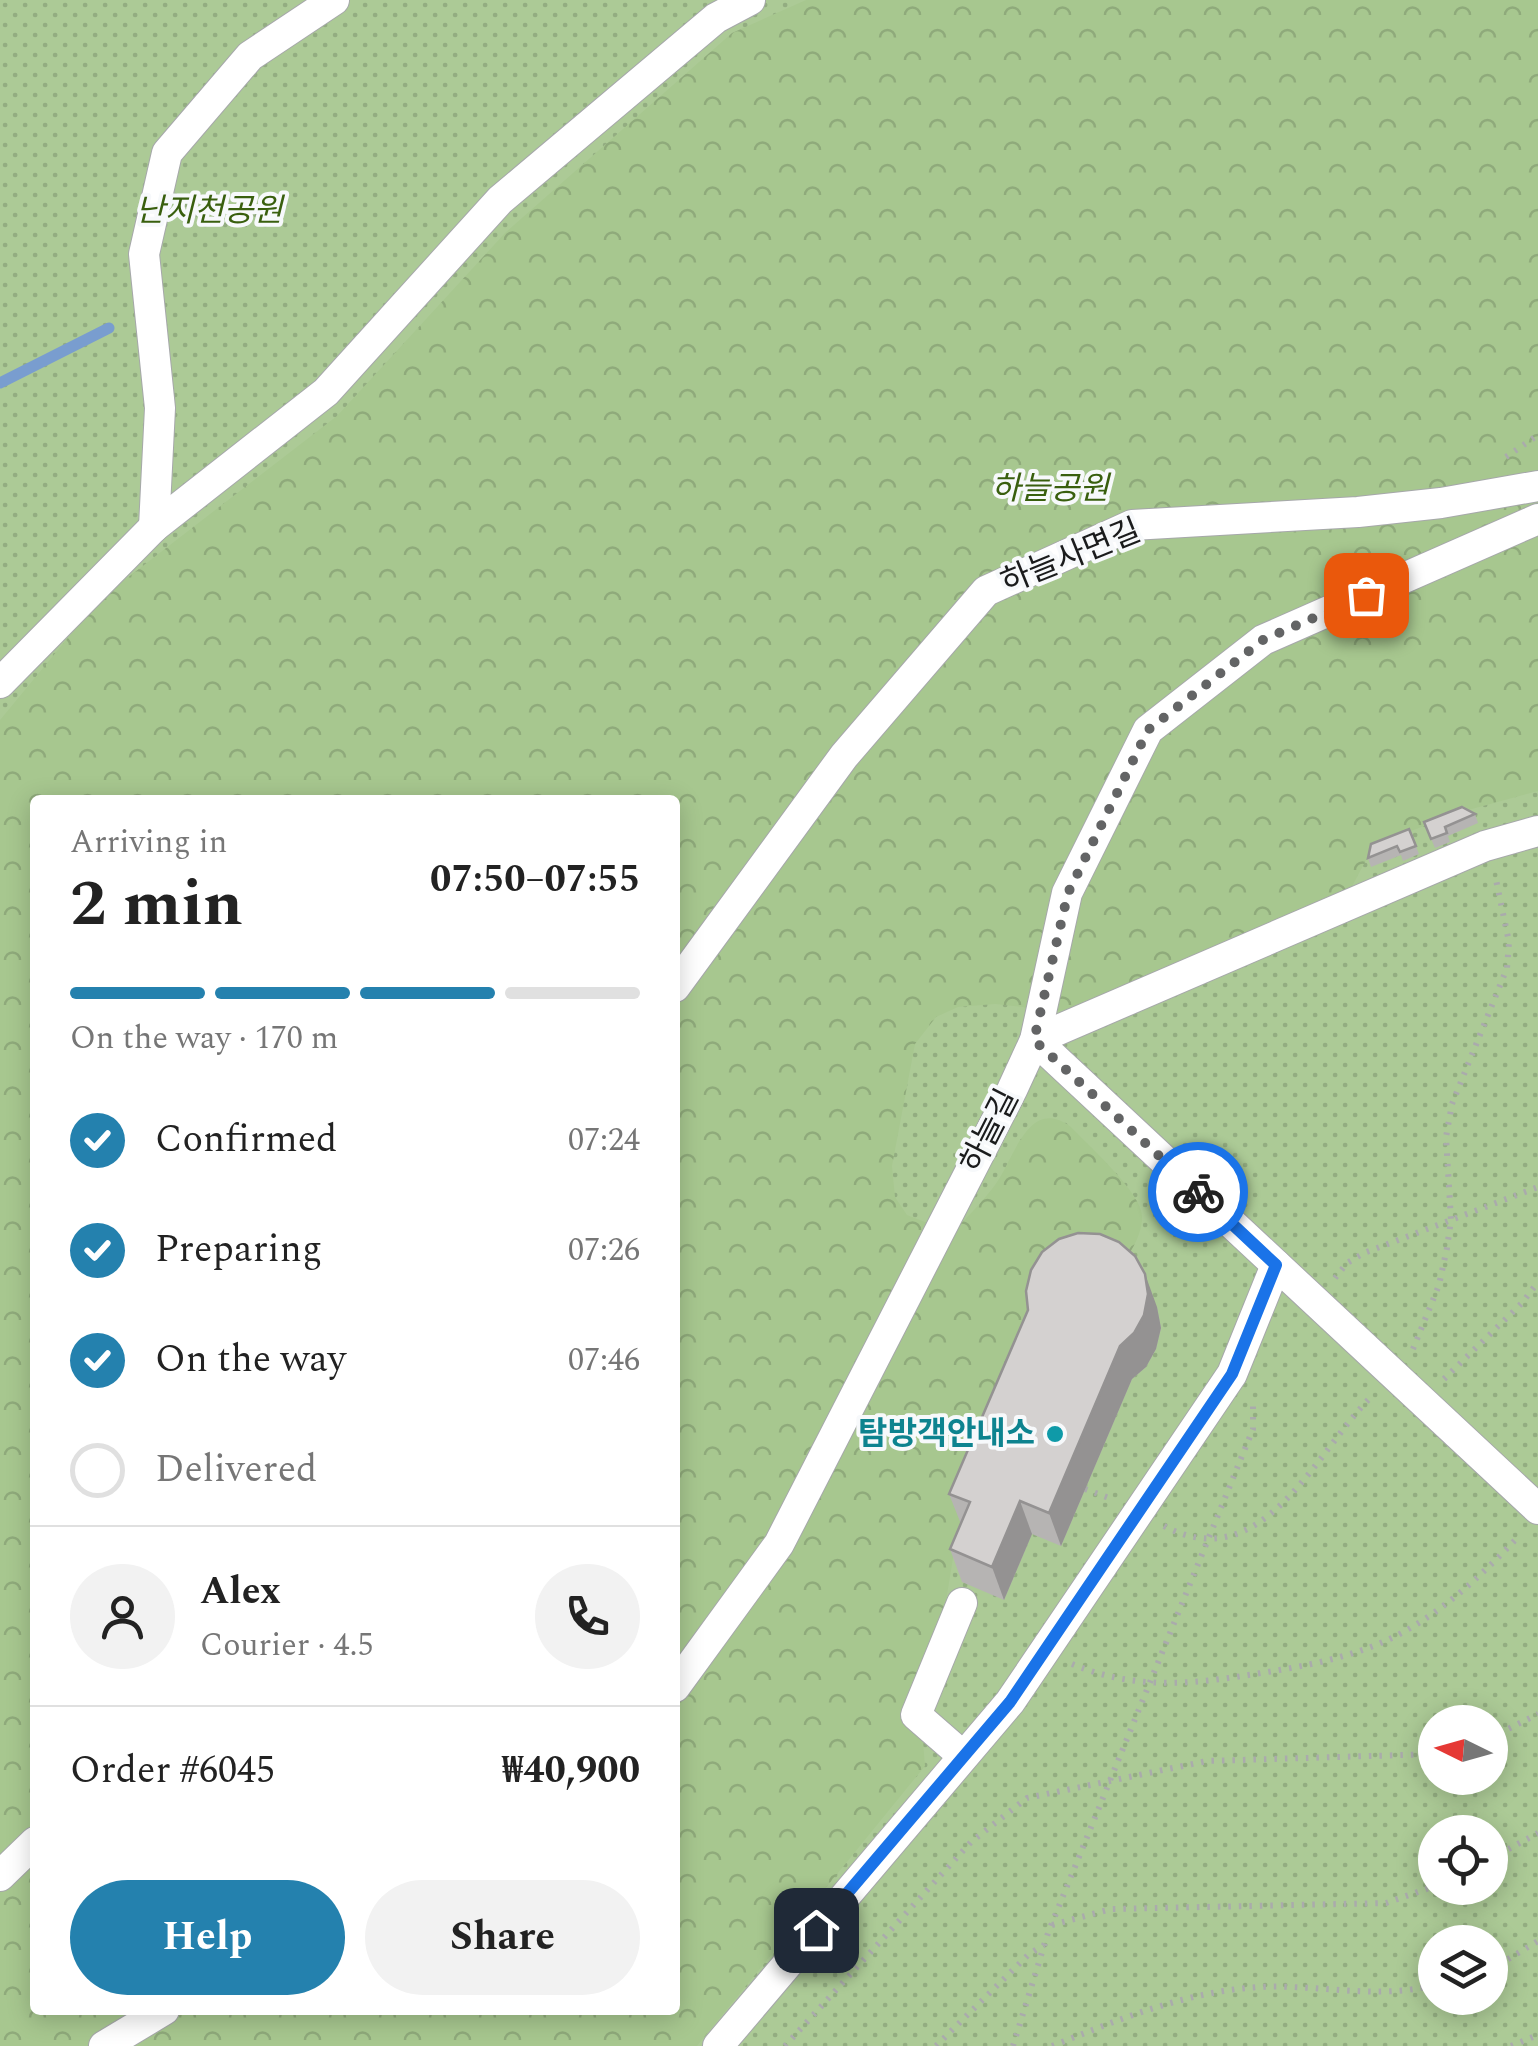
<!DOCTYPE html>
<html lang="en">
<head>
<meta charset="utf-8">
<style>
	:root { --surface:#fff; --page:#f2f2f2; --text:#222; --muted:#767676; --line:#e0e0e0; --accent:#2481ae }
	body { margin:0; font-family:Spectral,"Noto Sans KR",serif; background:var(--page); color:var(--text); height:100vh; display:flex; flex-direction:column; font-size:38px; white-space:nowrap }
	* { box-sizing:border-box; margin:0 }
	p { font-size:32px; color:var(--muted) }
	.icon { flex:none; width:55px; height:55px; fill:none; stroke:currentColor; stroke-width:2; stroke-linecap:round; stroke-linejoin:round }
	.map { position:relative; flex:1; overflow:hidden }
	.side { position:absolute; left:30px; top:795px; width:650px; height:1220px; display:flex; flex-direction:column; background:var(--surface); border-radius:10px; box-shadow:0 5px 25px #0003 }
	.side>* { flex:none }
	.needle { width:65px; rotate:275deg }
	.fabs { position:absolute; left:1418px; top:1705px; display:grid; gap:20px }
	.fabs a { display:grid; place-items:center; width:90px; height:90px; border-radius:50%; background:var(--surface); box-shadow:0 5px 25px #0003; font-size:50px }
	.pin { position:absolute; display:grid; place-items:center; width:85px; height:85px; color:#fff; margin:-42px; border-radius:20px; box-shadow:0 5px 15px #0006 }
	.courier { position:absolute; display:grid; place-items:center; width:100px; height:100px; margin:-50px; border:8px solid #1a73e8; border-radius:50%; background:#fff; color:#222; box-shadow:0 2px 12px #0007 }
	.headline em { font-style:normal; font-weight:700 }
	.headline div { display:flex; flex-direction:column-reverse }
	.headline { display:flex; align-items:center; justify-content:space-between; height:170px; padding:0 40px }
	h1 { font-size:65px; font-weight:700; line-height:75px }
	.bar { display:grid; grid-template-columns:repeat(4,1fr); gap:15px 10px; align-content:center; height:120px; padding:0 40px }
	.bar i { height:12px; border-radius:8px; background:var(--line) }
	.bar .selected { background:var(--accent) }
	.bar p { grid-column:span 4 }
	.line { display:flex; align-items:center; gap:25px; padding:0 40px; border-top:2px solid var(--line) }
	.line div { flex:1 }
	.round { display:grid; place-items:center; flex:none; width:105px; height:105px; border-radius:52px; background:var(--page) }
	ol { padding:0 40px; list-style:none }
	li { display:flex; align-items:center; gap:30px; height:110px }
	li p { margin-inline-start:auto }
	li .icon { padding:10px; border-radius:50%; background:var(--accent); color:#fff; stroke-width:4 }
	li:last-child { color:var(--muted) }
	li i { width:55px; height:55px; border:5px solid var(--line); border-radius:50% }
	.action { display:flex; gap:20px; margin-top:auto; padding:20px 40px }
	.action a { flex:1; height:115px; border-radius:60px; background:var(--accent); color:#fff; font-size:40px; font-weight:700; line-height:115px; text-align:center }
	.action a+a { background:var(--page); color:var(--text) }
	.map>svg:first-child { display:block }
	.green { fill:url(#green-dots); fill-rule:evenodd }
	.forest { fill:url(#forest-crowns); fill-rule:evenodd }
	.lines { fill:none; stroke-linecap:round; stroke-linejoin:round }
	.stream { stroke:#799dcf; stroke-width:11 }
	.minor-casing { stroke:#a6a8aa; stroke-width:32 }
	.path { stroke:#aaabac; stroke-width:6; stroke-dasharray:2.5 8; stroke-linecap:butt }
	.minor { stroke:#fff; stroke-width:30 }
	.wall { fill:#b6b4b3 }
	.shaded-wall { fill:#949292 }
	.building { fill:#d4d1d0; stroke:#949292; stroke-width:2.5 }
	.done { stroke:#636465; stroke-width:10; stroke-dasharray:0 18 }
	.route { stroke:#1a73e8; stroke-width:12 }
	.culture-dot { fill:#0f9aa8; stroke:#f7f9fb; stroke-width:4 }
	.labels { text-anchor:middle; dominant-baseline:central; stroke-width:8; stroke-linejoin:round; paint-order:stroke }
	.park-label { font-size:32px; font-style:italic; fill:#395f0e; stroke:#f7f9fb }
	.street-label { font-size:32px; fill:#1a1b1c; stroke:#f7f9fb }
	.culture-label { font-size:32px; font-weight:bold; fill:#0d838f; stroke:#f7f9fb; text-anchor:end }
</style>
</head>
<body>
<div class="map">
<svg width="1538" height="2046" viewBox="0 0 1538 2046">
	<defs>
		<pattern id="green-dots" width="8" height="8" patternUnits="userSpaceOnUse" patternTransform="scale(2.5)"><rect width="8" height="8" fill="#acca96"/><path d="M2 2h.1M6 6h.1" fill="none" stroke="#93ad81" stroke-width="1.8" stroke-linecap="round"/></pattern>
		<pattern id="forest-crowns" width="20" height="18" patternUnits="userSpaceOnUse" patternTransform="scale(2.5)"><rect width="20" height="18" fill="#a7c78f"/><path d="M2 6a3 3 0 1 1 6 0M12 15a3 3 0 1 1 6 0" fill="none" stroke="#8faa7b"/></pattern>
	</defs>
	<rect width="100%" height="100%" fill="#eaebed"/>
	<path class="green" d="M0 0H1538V2046H0ZM35 800H675V2010H35ZM1435 1722H1490V1778H1435ZM1435 1832H1490V1888H1435ZM1435 1942H1490V1998H1435Z"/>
	<path class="forest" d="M806 0H1538V791L1461 812 1374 845 1339 911 1083 1006 1058 1011 995 1004 958 1007 936 1017 915 1044 892 1166 895 1197 907 1215 948 1231 957 1228C970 1214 984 1200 995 1185 1014 1160 1028 1095 1071 1127 1088 1145 1142 1193 1142 1216 1143 1231 1133 1250 1124 1261L1033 1343 958 1528 923 1741 925 1766 697 2046H0V720L100 599 337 416 505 233 732 33ZM35 800H675V2010H35Z"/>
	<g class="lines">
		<polyline class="stream" points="0,383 109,328"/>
		<g class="minor-casing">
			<g id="minor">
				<polyline points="154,527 160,408 144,254 167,153 250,56 334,0"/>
				<polyline points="0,683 154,527 326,392 500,200 716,18 750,0"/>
				<polyline points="1538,831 1485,846 1035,1040 1538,1509"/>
				<polyline points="675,987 844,756 986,591 1132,525 1358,512 1441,503 1538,486"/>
				<polyline points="962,1603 916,1715 963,1756"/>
				<polyline points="675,1687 779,1544 1012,1090 1035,1040 1067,893 1148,730 1263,640 1538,519"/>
				<polyline points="0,1876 35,1842"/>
				<polyline points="104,2046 164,2010"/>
				<polyline points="718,2046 1010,1702 1232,1374 1276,1265"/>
			</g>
		</g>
		<g class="path">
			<polyline points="1506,457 1538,435"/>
			<polyline points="1335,1278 1347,1263 1364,1253 1538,1187"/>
			<polyline points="1413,1349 1439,1285 1447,1248 1451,1220 1446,1137 1452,1104 1507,968 1509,942 1495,875"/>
			<polyline points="1444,1379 1522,1303 1538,1282"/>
			<polyline points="1085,1489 1109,1498"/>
			<path d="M1164 1526C1264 1579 1316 1450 1373 1395"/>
			<path d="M1072 1664C1137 1691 1194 1684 1261 1673 1306 1666 1353 1657 1394 1637 1443 1612 1482 1575 1519 1536"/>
			<polyline points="1490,1738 1538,1714"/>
			<polyline points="1490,1859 1538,1833"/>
			<polyline points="1052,1925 1111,1909 1386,1903 1435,1886"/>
			<polyline points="1490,1970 1538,1941"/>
			<polyline points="785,2046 971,1842 1027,1798 1207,1761 1435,1754"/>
			<polyline points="936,2046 1029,1954 1044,1945"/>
			<polyline points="1013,2046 1048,1933 1253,1429 1253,1403"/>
			<path d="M1052 2046C1120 2019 1185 1992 1258 1987 1318 1984 1376 2000 1435 1985"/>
			<polyline points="1511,2046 1538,2035"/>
		</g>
		<use href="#minor" class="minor"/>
	</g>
	<g class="wall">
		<polygon points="1475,814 1478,823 1448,836 1450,842 1435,848 1424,822"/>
		<polygon points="1409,829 1419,854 1403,861 1401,855 1371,867 1368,858"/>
		<polygon points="1157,1307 1161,1328 1156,1349 1146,1367 1132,1379 1061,1546 1032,1534 1004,1600 962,1582 950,1549 961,1524 949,1494"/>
	</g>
	<g class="shaded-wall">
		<polygon points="1145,1274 1157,1307 1161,1328 1156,1349 1146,1367 1132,1379 1061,1546 1049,1513 1120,1346"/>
		<polygon points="1020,1501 1032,1534 1004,1600 992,1567"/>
	</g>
	<g class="building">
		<polygon points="1462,807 1475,814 1445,827 1447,833 1431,839 1424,822"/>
		<polygon points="1409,829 1416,846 1400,852 1397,846 1368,858 1371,844"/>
		<polygon points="1078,1233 1100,1234 1119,1242 1135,1256 1145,1274 1148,1294 1144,1315 1134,1333 1120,1346 1049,1513 1020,1501 992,1567 950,1549 970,1502 949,1494 1028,1310 1026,1291 1031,1270 1042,1252 1059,1239"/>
	</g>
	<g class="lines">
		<polyline class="done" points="1198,1192 1034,1040 1068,893 1148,730 1263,640 1366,595"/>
		<polyline class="route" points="816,1930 1010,1702 1232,1374 1276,1265 1198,1192"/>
	</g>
	<circle class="culture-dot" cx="1055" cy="1434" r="10"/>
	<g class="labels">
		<g class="park-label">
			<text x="209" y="211">난지천공원</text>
			<text x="1050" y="489">하늘공원</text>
		</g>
		<g class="street-label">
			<text transform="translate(1071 557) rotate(-22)">하늘사면길</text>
			<text transform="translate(990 1131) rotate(-63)">하늘길</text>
		</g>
		<g class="culture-label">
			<text x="1035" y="1434">탐방객안내소</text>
		</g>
	</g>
</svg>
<div class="fabs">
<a><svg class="needle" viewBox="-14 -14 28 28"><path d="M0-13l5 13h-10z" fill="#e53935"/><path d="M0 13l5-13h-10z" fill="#767676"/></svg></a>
<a><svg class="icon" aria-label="locate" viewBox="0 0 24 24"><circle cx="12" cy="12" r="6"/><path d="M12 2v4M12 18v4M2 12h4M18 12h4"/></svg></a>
<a><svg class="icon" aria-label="layers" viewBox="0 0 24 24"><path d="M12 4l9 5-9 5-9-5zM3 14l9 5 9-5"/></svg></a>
</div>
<div class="pin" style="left:1366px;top:595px;background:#ea580c"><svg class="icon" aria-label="bag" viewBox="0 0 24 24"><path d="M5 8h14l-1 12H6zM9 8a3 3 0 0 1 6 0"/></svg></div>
<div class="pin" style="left:816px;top:1930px;background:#1f2937"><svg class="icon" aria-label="home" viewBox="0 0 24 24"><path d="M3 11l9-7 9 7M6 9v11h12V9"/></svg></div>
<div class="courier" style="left:1198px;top:1192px"><svg class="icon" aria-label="bike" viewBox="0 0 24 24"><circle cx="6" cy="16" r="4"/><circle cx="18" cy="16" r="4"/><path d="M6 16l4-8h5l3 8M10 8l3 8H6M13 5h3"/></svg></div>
<section class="side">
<div class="headline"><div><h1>2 min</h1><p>Arriving in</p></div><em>07:50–07:55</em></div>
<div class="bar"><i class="selected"></i><i class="selected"></i><i class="selected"></i><i></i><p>On the way · 170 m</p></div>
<ol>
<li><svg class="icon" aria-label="check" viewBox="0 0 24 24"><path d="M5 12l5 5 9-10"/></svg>Confirmed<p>07:24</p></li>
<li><svg class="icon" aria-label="check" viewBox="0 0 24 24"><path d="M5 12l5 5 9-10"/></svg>Preparing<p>07:26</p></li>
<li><svg class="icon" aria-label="check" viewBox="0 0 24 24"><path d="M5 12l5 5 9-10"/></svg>On the way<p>07:46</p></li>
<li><i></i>Delivered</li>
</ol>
<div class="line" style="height:180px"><a class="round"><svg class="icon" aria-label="person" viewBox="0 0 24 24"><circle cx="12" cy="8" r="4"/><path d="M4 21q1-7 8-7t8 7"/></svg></a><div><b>Alex</b><p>Courier · 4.5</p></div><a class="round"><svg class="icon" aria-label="phone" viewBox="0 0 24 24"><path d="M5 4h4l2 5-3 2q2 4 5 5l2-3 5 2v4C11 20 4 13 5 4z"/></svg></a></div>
<div class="line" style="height:130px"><div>Order #6045</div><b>₩40,900</b></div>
<div class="action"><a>Help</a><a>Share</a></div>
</section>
</div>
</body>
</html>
